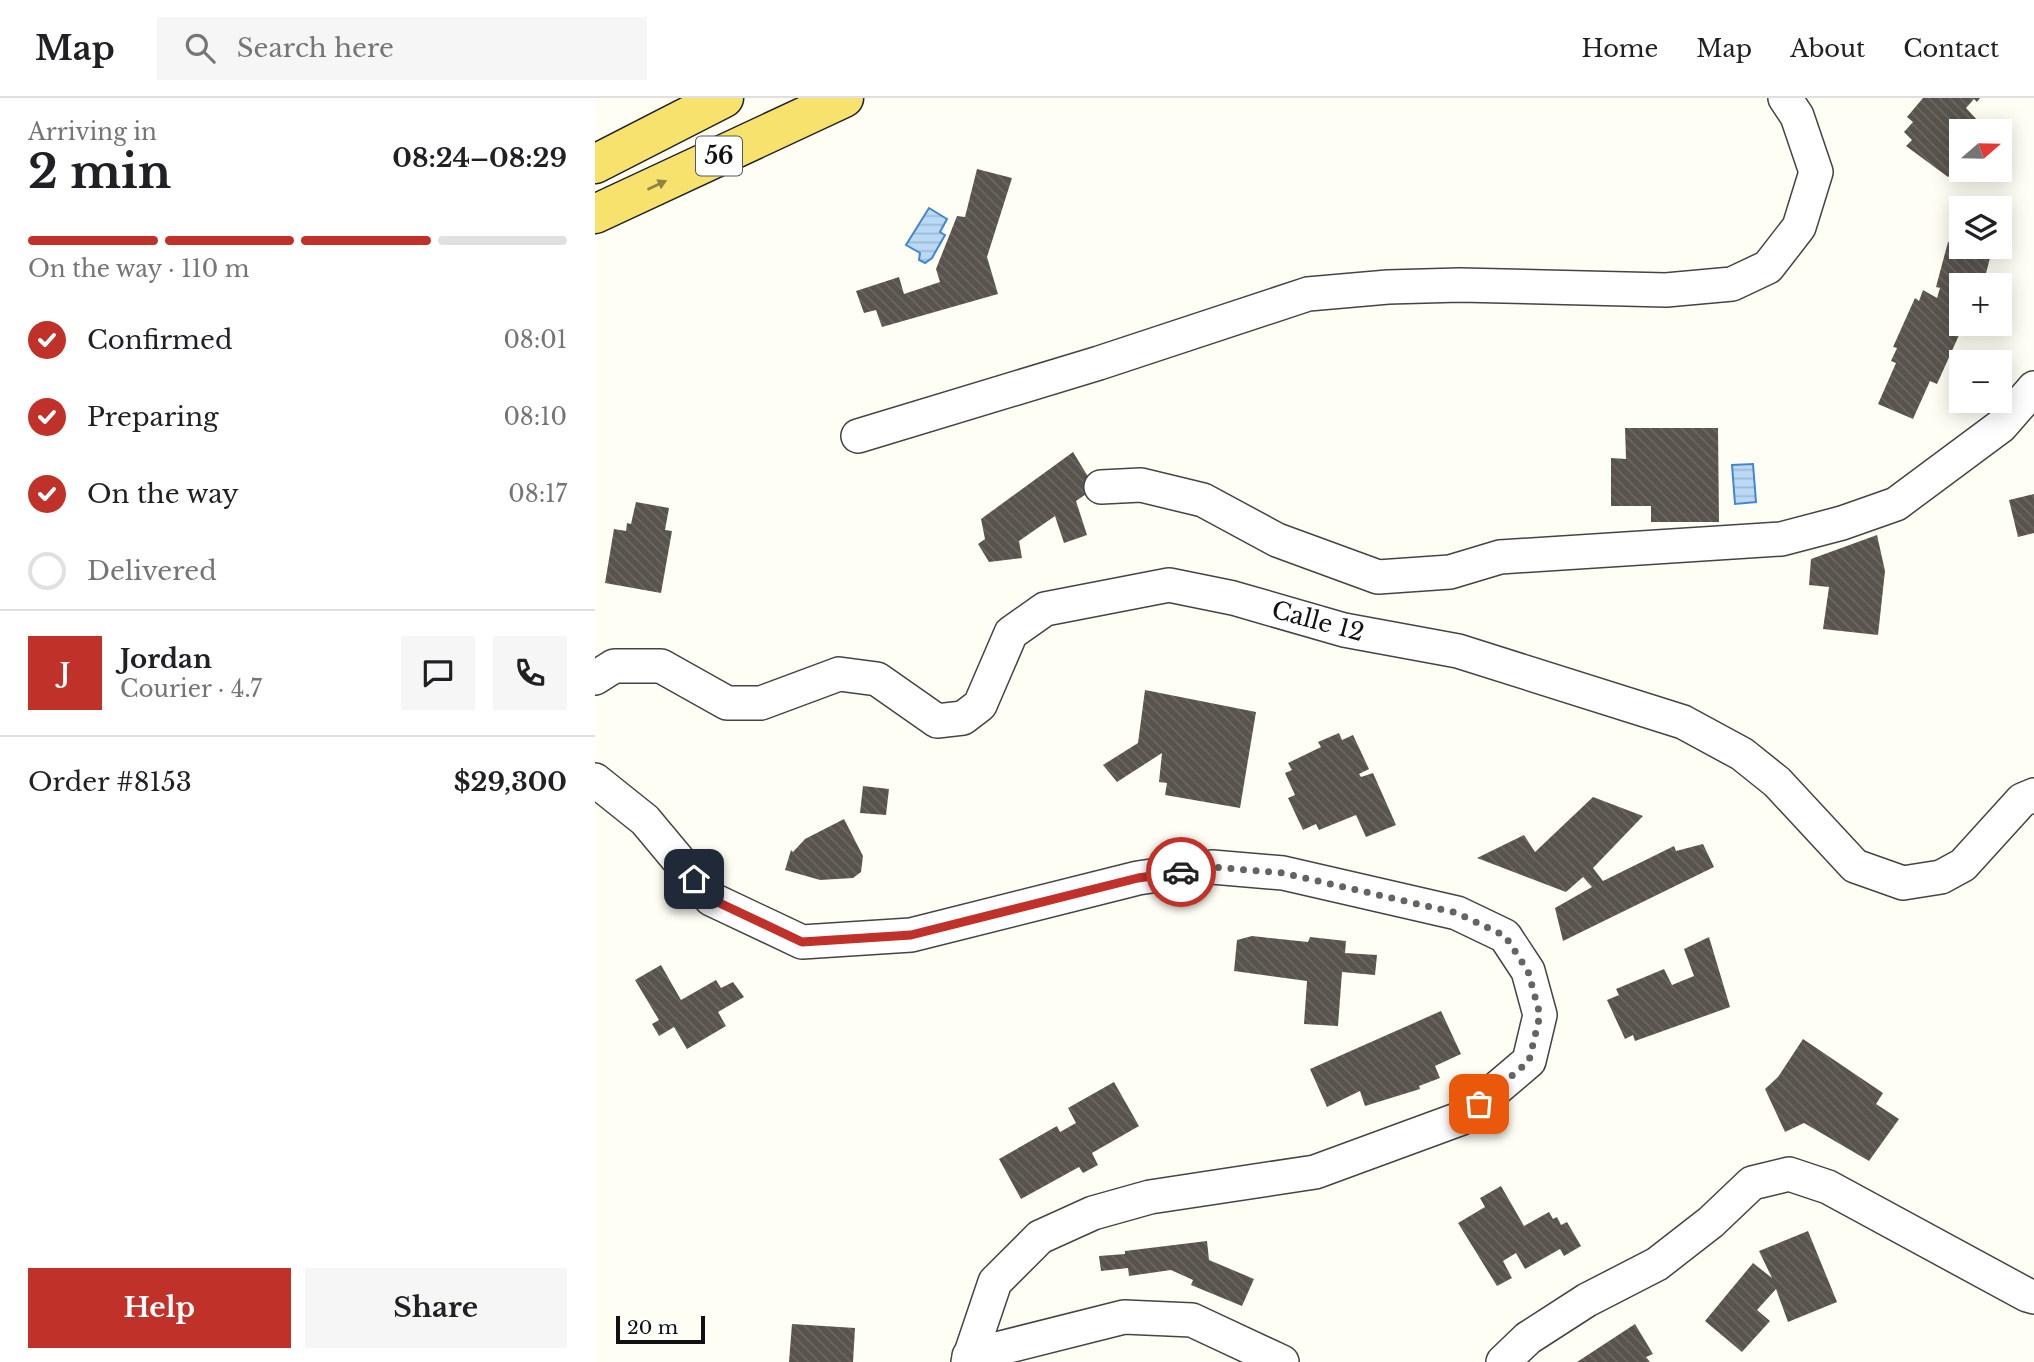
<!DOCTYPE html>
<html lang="en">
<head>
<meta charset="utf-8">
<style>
	:root { --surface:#fff; --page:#f6f6f6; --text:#202124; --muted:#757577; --line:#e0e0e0; --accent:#c03129 }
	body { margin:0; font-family:"Libre Baskerville",serif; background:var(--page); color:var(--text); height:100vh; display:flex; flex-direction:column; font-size:26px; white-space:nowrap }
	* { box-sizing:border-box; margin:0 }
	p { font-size:23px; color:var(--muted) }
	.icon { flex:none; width:38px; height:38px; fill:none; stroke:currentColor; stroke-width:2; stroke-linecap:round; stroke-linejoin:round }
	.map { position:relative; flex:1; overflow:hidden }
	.details { display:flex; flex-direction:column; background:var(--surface); width:595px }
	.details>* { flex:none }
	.needle { width:46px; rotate:70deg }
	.fabs { position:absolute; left:1354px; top:21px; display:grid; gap:14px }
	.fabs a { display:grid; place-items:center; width:63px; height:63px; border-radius:0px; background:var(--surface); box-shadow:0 4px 18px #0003; font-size:35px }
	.scale { position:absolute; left:21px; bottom:18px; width:89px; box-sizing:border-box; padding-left:7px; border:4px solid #111; border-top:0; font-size:19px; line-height:24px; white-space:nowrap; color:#111; -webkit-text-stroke:5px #fff; paint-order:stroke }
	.pin { position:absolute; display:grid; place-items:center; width:60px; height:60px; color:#fff; margin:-30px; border-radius:14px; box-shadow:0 4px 10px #0006 }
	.courier { position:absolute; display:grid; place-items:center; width:70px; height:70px; margin:-35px; border:5px solid #c03129; border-radius:50%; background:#fff; color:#222; box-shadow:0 2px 9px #0007 }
	.overview em { font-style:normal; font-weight:700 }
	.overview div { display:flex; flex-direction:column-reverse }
	.overview { display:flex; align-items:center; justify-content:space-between; height:119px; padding:0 28px }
	h1 { font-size:46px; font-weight:700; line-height:52px }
	.bar { display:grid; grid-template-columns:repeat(4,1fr); gap:10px 7px; align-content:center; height:84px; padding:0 28px }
	.bar i { height:9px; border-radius:5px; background:var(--line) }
	.bar .on { background:var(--accent) }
	.bar p { grid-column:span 4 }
	.line { display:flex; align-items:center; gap:18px; padding:0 28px; border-top:2px solid var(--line) }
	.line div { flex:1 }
	.round { display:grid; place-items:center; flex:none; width:74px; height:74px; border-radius:0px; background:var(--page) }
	ol { padding:0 28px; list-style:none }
	li { display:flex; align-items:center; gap:21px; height:77px }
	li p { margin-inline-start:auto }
	li .icon { padding:7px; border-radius:50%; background:var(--accent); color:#fff; stroke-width:4 }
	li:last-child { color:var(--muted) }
	li i { width:38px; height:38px; border:4px solid var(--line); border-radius:50% }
	.action { display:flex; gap:14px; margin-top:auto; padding:14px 28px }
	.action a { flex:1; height:80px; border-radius:0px; background:var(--accent); color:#fff; font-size:28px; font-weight:700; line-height:80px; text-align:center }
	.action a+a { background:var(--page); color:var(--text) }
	header { display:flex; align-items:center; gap:42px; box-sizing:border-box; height:98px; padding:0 35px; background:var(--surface); border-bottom:2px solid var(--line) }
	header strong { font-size:33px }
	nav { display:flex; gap:38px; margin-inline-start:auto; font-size:24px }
	.search { width:490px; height:63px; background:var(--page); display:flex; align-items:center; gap:18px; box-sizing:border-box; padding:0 24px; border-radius:0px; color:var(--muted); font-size:26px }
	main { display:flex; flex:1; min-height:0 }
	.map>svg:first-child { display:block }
	.water { fill:url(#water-rules); stroke:#4287cc; stroke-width:2 }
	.building { fill:url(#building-back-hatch) }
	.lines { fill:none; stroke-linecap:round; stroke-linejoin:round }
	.street-casing { stroke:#444; stroke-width:36 }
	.primary-casing { stroke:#222; stroke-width:41 }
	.street { stroke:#fff; stroke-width:33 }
	.primary { stroke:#f6e26d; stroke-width:38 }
	.oneway { fill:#8f8444 }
	.done { stroke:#646461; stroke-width:7; stroke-dasharray:0 12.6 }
	.route { stroke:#c03129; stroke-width:9 }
	.labels { text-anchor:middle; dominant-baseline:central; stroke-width:7; stroke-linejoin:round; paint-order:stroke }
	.shield { fill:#fff; stroke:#585858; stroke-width:2 }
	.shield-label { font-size:23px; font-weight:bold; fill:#111 }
	.street-label { font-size:24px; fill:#111; stroke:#fff }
</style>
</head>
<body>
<header>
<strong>Map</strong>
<div class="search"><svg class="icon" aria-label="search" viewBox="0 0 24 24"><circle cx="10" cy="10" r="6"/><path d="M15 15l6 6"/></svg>Search here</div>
<nav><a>Home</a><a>Map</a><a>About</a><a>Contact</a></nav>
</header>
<main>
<section class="details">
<div class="overview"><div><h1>2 min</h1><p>Arriving in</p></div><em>08:24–08:29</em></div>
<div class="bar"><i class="on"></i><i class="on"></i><i class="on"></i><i></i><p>On the way · 110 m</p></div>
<ol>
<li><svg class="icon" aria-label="check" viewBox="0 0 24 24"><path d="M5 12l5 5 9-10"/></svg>Confirmed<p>08:01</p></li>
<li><svg class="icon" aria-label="check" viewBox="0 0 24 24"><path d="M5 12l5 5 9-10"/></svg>Preparing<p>08:10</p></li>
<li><svg class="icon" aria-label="check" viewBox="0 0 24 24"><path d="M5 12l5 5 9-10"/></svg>On the way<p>08:17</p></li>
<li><i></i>Delivered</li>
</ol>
<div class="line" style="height:126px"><b class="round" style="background:var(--accent);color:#fff">J</b><div><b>Jordan</b><p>Courier · 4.7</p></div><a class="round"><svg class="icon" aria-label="chat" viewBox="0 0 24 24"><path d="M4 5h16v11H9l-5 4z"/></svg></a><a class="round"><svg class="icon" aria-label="phone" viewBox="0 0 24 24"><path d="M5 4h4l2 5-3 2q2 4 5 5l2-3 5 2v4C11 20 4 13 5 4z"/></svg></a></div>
<div class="line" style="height:91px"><div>Order #8153</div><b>$29,300</b></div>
<div class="action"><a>Help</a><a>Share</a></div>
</section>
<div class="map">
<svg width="1439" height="1264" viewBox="0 0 1439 1264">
	<defs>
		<pattern id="water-rules" width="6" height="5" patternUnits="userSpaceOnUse" patternTransform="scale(1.75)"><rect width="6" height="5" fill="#bad9f6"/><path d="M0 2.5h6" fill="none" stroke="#9fb9d2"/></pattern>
		<pattern id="building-back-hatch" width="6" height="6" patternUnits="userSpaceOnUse" patternTransform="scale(1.75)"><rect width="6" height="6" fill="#59534d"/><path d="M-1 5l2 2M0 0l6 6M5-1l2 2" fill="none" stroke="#6c6762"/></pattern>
	</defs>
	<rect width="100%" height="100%" fill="#fffef5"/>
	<g class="water">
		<polygon points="334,110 352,121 345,134 350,137 337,160 330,165 324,162 325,155 311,147"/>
		<polygon points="1158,366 1161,404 1140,406 1137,367"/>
	</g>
	<g class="building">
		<polygon points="1328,0 1385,0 1382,4 1379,1 1371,10 1384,24 1377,33 1367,33 1367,46 1365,49 1367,51 1367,72 1377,72 1373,77 1363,69 1353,79 1311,48 1317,42 1309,34 1318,24 1312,19"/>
		<polygon points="382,71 417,80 392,159 403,196 287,229 281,212 269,215 261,193 304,179 309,196 345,184 341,171 362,118 370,119"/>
		<polygon points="1353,144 1396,156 1388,187 1367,187 1367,226 1369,226 1342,286 1335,283 1318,321 1283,306 1301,265 1296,263 1302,250 1298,249 1320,200 1324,203 1328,192 1342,200 1345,190 1341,189"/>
		<polygon points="1030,330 1123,330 1124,424 1056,424 1056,408 1016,408 1016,360 1031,361"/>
		<polygon points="478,354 500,390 481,403 492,437 469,445 460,418 424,443 427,460 394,464 383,446 390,441 386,421"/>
		<polygon points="1439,396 1439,435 1423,439 1414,402"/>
		<polygon points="41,404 74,410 70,432 77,433 66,495 10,485 19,431 31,433 32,425 36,426"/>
		<polygon points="1282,437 1290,473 1283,537 1228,531 1234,489 1214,487 1216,461"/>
		<polygon points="550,592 661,614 645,710 570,697 572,685 564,684 567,655 522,684 508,667 543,645"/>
		<polygon points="744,635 747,642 758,637 774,671 764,676 766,679 778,675 801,727 771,739 761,717 724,732 721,726 708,732 693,700 700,697 690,675 697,672 693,665 726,649 723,644"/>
		<polygon points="268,688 294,691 291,717 265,715"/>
		<polygon points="998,699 1048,718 998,770 1008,783 1079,748 1081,753 1108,746 1119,769 968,843 960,810 997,789 988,779 971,794 882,760 929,737 940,754"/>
		<polygon points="249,721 268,758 266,774 258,780 225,782 190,772 196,752 198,754 210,741"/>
		<polygon points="657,838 713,844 715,839 751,843 750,855 782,857 780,877 747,874 743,928 709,926 712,883 639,873 642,842"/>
		<polygon points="1114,839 1135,909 1040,943 1038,937 1030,941 1012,902 1024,897 1021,891 1069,871 1077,887 1099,878 1089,851"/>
		<polygon points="66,867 86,902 121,882 126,890 138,884 149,899 123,914 131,928 92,951 79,929 64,938 57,926 64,922 40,882"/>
		<polygon points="846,913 866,956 840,968 845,980 824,988 825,991 770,1008 765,993 732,1009 715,971"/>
		<polygon points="1208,941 1288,995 1281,1006 1304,1021 1274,1063 1209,1025 1190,1034 1170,991 1183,979"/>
		<polygon points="519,984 544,1028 497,1055 503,1067 488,1075 484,1069 426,1101 404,1061 462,1028 465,1034 481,1025 473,1010"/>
		<polygon points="906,1088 929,1128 954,1114 958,1121 962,1119 966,1127 972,1124 986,1148 969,1158 965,1151 930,1171 921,1155 908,1163 917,1180 902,1188 863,1125 890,1109 885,1100"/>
		<polygon points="1213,1133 1242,1204 1193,1224 1181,1191 1162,1212 1175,1223 1147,1254 1110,1223 1158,1165 1177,1180 1164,1153"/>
		<polygon points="612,1143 614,1162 659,1181 647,1208 596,1187 598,1182 576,1172 534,1178 533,1170 506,1173 504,1158 530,1156 530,1153"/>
		<polygon points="197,1226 260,1230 258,1264 194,1264"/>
		<polygon points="1040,1226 1058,1256 1051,1259 1055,1264 982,1264"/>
	</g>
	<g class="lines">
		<g class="street-casing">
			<g id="street">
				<polyline points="263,338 504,265 713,196 793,189 865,187 1071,192 1137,186 1173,169 1204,129 1221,74 1202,18 1190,0"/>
				<polyline points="506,389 546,387 608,402 682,442 783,479 855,474 905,459 1186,441 1247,425 1301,406 1406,328 1439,290"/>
				<polyline points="0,580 19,568 66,568 132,605 166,605 244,576 282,581 342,623 368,620 385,607 416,535 450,511 574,487 638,500 749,532 863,553 1088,624 1147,656 1182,684 1260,768 1308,785 1346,779 1368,767 1427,702 1439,697"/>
				<polyline points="0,682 50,722 116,801 207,844 316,837 543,780 617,769 688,775 862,815 910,838 933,873 945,917 934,963 867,1020 720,1074 555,1099 498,1115 445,1139 400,1184 373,1264"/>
				<polyline points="374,1258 529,1219 597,1222 687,1264"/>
				<polyline points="908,1264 933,1240 992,1202 1062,1166 1116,1124 1157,1085 1194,1076 1233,1089 1432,1197 1439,1199"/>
			</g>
		</g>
		<g class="primary-casing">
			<g id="primary">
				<polyline points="0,66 129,0"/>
				<polyline points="0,116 249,0"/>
			</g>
		</g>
		<use href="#street" class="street"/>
		<use href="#primary" class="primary"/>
	</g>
	<defs><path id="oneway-solid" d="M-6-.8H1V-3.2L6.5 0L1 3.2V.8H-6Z" transform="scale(1.75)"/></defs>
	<use class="oneway" href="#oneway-solid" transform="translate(62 87) rotate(-25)"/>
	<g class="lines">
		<polyline class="done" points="586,774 617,769 688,775 862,815 910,838 933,873 945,917 934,963 884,1006"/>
		<polyline class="route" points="99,781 116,801 207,844 316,837 543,780 586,774"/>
	</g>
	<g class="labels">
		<rect class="shield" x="101" y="38.5" width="46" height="39" rx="5"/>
		<g class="shield-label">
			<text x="124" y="58">56</text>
		</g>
		<g class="street-label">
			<text transform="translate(723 523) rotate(15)">Calle 12</text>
		</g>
	</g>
</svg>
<div class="fabs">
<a><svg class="needle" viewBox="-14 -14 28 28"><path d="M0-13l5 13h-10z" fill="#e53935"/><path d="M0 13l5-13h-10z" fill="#757577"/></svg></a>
<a><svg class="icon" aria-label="layers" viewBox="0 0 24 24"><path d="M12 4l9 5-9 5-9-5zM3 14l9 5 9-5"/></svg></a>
<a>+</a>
<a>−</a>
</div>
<div class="scale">20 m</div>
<div class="pin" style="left:884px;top:1006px;background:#ea580c"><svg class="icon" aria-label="bag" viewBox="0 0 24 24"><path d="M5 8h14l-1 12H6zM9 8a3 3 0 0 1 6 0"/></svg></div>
<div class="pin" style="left:99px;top:781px;background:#1f2937"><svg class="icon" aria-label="home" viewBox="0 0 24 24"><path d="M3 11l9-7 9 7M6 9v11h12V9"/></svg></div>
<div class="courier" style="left:586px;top:774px"><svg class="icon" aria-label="car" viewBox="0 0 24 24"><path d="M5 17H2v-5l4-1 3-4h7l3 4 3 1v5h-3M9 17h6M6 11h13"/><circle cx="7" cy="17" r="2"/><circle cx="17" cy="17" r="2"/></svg></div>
</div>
</main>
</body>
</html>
